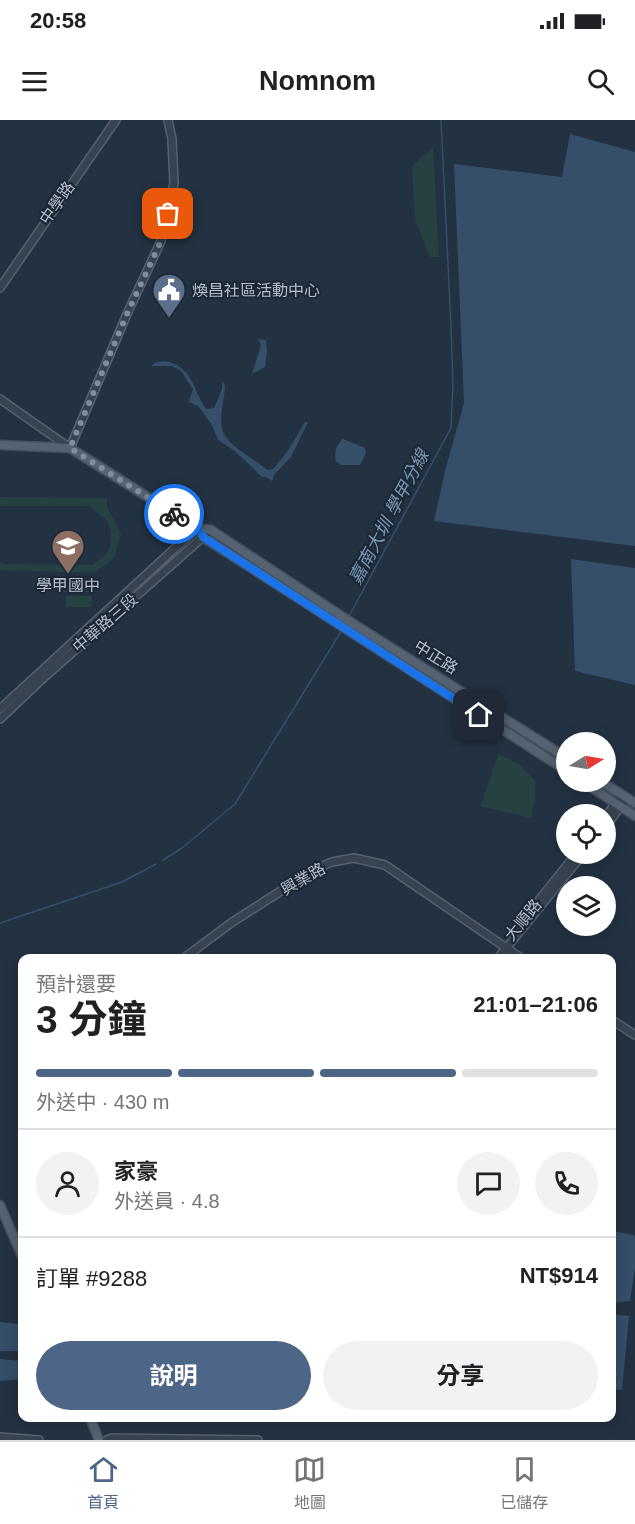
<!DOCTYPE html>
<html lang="zh-TW">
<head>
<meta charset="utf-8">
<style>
	:root { --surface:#fff; --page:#f2f2f2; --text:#202124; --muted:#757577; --line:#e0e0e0; --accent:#4d6687 }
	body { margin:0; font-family:Helvetica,"Noto Sans TC",sans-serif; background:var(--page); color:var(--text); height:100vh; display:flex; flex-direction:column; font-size:22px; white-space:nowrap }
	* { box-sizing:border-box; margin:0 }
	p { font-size:20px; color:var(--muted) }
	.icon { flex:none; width:33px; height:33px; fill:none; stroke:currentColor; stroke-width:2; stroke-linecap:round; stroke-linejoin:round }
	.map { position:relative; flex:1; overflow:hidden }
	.panel { position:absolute; left:18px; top:834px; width:598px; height:468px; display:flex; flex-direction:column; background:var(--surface); border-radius:12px; box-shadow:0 3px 15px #0003 }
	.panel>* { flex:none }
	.needle { width:39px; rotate:79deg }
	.controls { position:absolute; left:556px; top:612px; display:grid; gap:12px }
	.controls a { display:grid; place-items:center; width:60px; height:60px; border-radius:50%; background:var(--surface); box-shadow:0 3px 15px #0003; font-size:30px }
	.pin { position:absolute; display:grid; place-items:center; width:51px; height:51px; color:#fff; margin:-26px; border-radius:12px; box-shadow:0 3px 9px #0006 }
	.courier { position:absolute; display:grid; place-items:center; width:60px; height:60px; margin:-30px; border:4px solid #1a73e8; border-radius:50%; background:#fff; color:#222; box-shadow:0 2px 8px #0007 }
	.overview em { font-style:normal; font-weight:700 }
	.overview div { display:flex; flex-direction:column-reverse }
	.overview { display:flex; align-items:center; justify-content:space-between; height:102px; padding:0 18px }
	h1 { font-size:39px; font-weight:700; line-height:45px }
	.bar { display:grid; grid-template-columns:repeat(4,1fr); gap:9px 6px; align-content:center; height:72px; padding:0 18px }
	.bar i { height:8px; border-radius:4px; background:var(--line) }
	.bar .selected { background:var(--accent) }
	.bar p { grid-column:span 4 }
	.line { display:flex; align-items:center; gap:15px; padding:0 18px; border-top:2px solid var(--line) }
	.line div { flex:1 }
	.round { display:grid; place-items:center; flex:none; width:63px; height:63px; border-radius:32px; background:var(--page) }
	.primary-button { display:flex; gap:12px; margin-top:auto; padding:12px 18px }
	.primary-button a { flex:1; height:69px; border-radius:36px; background:var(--accent); color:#fff; font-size:24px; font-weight:700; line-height:69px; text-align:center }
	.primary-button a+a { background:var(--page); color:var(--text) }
	.status { display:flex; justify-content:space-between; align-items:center; height:42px; padding:0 30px; background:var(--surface); direction:ltr }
	.status svg { height:16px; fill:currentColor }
	header { display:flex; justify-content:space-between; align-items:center; height:78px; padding:0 18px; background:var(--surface); font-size:27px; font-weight:700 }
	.menu { display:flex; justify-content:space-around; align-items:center; height:84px; border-top:2px solid var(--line); background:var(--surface); font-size:16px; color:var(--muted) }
	.menu a { display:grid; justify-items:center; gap:3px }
	.menu .selected { color:var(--accent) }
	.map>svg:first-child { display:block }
	.green { fill:#254142 }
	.water { fill:#354e6a }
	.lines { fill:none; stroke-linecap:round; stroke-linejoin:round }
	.stream { stroke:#354e6a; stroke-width:1.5 }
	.minor-casing { stroke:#55616f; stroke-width:10 }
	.major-casing { stroke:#444f5d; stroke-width:11 }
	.minor { stroke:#374351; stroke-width:7 }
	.major { stroke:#556271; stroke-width:8 }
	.done { stroke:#818d9c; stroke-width:6; stroke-dasharray:0 10.8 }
	.route { stroke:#1a73e8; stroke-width:8 }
	.labels { text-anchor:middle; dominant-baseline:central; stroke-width:4.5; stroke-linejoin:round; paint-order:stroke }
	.street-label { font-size:16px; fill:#b4becc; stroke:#1c2836 }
	.poi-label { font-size:16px; fill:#b4becc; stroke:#1c2836; text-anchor:start }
	.water-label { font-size:18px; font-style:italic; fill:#7996b5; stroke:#1c2836 }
</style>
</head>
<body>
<div class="status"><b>20:58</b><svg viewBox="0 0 49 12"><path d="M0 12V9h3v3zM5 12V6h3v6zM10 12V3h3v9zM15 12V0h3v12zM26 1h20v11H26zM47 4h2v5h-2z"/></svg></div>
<header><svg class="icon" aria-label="menu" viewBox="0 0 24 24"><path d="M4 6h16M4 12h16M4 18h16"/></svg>Nomnom<svg class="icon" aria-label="search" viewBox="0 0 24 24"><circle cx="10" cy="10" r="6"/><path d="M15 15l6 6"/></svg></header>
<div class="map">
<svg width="635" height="1320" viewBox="0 0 635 1320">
	<rect width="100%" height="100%" fill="#233242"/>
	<g class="green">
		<polygon points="433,27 439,137 430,137 415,99 412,46"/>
		<polygon points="0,377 107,378 107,387 121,414 114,438 94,453 0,450 0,442 5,444 93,445 106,434 110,428 111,410 106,399 89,386 0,386"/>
		<polygon points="91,461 91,472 64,472 64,462"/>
		<rect x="66" y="476" width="26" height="11"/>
		<polygon points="499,634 519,644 535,661 535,680 531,698 480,686"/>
	</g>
	<g class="water">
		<polygon points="570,14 635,32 635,426 434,401 445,351 464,283 454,44 562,57"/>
		<polygon points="258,219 266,220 267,233 265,247 252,254 261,225"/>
		<path d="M164 241C193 245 193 271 206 289L214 288 222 269V261L225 265C225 278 219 295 222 308 226 327 254 337 267 350L273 349 287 332 305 302H308L291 337 274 355 272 361 266 357H262L235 331 218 320 212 305 198 286 189 282 193 269 181 251 172 246H151L155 243Z"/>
		<path d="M343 319 365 328 366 333 360 345H341L336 341C334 332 336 325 343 319Z"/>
		<polygon points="571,439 635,448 635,565 575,551"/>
		<polygon points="612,1111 634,1115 635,1118 635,1148 630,1181 612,1183"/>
		<polygon points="612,1194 629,1196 622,1270 612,1269"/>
		<polygon points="0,1202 19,1204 22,1213 22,1231 0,1231"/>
		<polygon points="0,1239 22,1241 22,1259 0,1261"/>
	</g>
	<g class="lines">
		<g class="stream">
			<polyline points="348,498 451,308 453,263 451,206 441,0"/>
			<polyline points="163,740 182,728 235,684 342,510"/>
			<polyline points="0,803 122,762 156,744"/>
		</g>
		<g class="minor-casing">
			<g id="minor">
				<polyline points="0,168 116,0"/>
				<polyline points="0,279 70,328 127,194 161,121 174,63 172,19 168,0"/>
				<polyline points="0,589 197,408"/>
				<polyline points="0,599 40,561 211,410"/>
				<polyline points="606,696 622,675"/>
				<polyline points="606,706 627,678"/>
				<polyline points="516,809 576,734"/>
				<polyline points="184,838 231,803 315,749 332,742 354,738 385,745 521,838"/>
				<polyline points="498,838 583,734"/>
				<polyline points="612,900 635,915"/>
				<polyline points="0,1317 39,1320"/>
				<polyline points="107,1320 112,1318 258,1320"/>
			</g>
		</g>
		<g class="major-casing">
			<g id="major">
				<polyline points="0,325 70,328 197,408 211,410 349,501 567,638"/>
				<polyline points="197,408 203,417 567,651"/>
				<polyline points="583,662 635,696"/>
				<polyline points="602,662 635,683"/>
				<polyline points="0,1085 22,1136"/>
				<polyline points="90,1298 99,1320"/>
			</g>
		</g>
		<use href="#minor" class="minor"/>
		<use href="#major" class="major"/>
	</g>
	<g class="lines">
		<polyline class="done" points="168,94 161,121 127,194 70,328 174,394"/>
		<polyline class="route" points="174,394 197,408 203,417 479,595"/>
	</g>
	<defs>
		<g id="civic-pin" transform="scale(1.725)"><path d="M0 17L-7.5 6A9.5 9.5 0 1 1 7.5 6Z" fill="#5c6f8a" stroke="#1c2836"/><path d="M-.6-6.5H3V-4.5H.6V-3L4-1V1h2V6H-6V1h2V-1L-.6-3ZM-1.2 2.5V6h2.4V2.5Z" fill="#fff"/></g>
		<g id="school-pin" transform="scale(1.725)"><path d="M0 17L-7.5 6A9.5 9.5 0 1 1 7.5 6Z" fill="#8d6e63" stroke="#1c2836"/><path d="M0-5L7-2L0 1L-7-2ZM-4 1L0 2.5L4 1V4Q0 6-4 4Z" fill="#fff"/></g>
	</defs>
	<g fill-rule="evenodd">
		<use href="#civic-pin" x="169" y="170"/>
		<use href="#school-pin" x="68" y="426"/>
	</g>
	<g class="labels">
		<g class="street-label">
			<text transform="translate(57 83) rotate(-55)">中學路</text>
			<text transform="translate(105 503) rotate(-41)">中華路三段</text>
			<text transform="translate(436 537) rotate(32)">中正路</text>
			<text transform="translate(303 759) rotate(-30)">興業路</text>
			<text transform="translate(523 800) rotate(-51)">大順路</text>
		</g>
		<g class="poi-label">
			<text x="192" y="170">煥昌社區活動中心</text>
			<text x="68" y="465" text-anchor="middle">學甲國中</text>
		</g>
		<g class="water-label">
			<text transform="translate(389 397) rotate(-62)">嘉南大圳 學甲分線</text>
		</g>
	</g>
</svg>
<div class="controls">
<a><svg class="needle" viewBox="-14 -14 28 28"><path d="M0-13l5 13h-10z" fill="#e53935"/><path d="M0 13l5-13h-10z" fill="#757577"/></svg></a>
<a><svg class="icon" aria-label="locate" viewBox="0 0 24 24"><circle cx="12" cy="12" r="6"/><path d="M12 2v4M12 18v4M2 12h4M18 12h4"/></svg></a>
<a><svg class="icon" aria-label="layers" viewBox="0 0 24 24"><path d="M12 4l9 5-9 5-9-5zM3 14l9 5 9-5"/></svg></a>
</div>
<div class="pin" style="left:168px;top:94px;background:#ea580c"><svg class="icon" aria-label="bag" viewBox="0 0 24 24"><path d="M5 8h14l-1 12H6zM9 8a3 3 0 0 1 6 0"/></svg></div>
<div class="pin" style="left:479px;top:595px;background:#1f2937"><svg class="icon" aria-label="home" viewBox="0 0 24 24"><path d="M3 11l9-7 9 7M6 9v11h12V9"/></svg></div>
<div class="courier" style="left:174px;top:394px"><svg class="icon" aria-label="bike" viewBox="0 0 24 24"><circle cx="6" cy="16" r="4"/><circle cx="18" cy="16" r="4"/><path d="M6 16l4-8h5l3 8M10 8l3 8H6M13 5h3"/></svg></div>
<section class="panel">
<div class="overview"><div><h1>3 分鐘</h1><p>預計還要</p></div><em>21:01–21:06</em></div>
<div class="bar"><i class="selected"></i><i class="selected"></i><i class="selected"></i><i></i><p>外送中 · 430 m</p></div>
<div class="line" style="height:108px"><a class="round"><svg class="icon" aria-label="person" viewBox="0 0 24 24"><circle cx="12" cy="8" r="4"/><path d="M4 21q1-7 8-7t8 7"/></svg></a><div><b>家豪</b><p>外送員 · 4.8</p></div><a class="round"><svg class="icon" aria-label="chat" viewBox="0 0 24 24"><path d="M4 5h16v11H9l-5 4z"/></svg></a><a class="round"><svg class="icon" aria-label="phone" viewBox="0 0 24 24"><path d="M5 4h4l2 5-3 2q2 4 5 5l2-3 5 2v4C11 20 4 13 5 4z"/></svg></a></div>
<div class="line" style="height:78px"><div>訂單 #9288</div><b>NT$914</b></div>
<div class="primary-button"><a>說明</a><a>分享</a></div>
</section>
</div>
<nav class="menu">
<a class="selected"><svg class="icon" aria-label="home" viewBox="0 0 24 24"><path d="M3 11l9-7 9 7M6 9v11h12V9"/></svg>首頁</a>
<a><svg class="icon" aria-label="map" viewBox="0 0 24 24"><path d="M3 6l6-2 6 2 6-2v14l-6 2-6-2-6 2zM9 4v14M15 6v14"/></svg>地圖</a>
<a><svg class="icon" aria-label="saved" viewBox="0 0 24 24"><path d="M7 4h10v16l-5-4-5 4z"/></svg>已儲存</a>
</nav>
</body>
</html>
